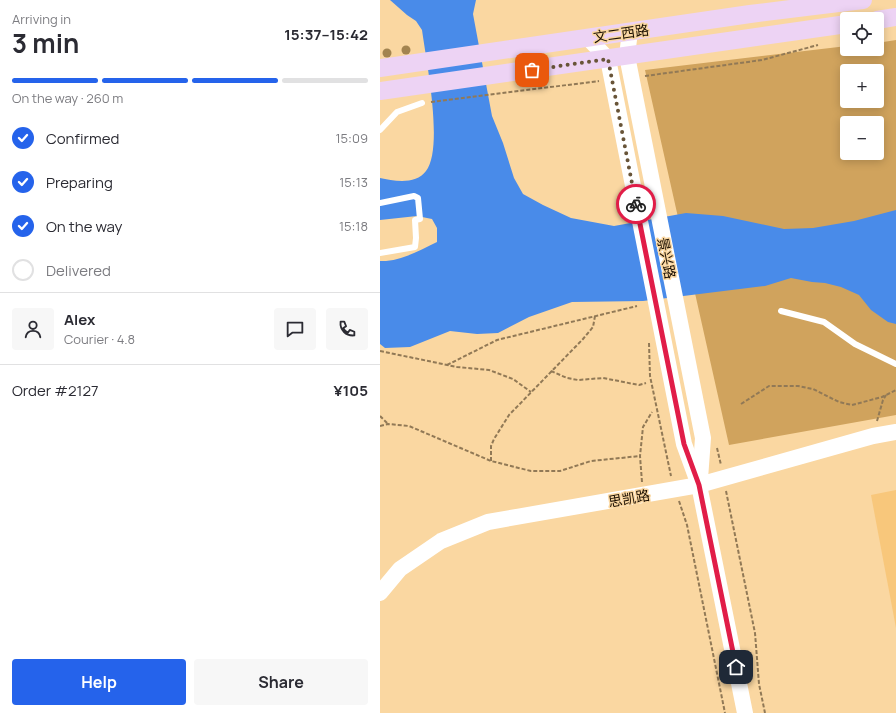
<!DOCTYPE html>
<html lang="en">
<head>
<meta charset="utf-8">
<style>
	:root { --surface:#fff; --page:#f7f7f7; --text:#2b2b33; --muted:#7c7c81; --line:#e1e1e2; --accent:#2563eb }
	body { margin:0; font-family:Manrope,"Noto Sans SC",sans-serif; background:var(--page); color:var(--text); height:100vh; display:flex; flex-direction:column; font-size:15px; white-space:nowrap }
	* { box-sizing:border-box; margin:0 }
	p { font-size:13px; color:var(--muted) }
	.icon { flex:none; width:22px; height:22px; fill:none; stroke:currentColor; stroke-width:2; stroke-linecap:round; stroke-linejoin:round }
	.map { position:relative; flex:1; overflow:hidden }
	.details { display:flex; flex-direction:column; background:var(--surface); width:380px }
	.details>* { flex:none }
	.controls { position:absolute; left:460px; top:12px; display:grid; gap:8px }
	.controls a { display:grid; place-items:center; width:44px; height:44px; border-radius:4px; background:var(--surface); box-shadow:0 2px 10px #0003; font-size:20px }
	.pin { position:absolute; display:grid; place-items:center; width:34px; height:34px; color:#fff; margin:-17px; border-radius:8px; box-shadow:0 2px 6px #0006 }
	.courier { position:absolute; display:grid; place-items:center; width:40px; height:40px; margin:-20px; border:3px solid #e11d48; border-radius:50%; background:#fff; color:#222; box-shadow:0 1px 5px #0007 }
	.head em { font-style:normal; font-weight:700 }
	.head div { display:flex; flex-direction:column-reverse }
	.head { display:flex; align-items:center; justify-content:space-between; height:68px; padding:0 12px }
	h1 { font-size:26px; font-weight:700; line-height:30px }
	.bar { display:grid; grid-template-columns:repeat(4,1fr); gap:6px 4px; align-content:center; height:48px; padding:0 12px }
	.bar i { height:5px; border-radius:3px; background:var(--line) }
	.bar .active { background:var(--accent) }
	.bar p { grid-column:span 4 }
	.line { display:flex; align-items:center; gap:10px; padding:0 12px; border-top:1px solid var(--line) }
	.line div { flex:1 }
	.round { display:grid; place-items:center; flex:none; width:42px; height:42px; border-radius:4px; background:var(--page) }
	ol { padding:0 12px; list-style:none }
	li { display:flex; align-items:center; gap:12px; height:44px }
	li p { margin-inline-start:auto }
	li .icon { padding:4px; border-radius:50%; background:var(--accent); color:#fff; stroke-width:4 }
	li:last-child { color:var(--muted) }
	li i { width:22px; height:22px; border:2px solid var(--line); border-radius:50% }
	.primary-button { display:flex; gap:8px; margin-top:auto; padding:8px 12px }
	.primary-button a { flex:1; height:46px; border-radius:4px; background:var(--accent); color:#fff; font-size:16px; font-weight:700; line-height:46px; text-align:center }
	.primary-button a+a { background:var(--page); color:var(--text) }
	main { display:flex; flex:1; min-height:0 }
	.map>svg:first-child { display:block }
	.built { fill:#f8c77b }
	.green { fill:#d0a35d; fill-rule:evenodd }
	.water { fill:#498be9 }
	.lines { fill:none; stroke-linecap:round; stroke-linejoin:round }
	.path { stroke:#917956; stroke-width:2; stroke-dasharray:4 2; stroke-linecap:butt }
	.service { stroke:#fff; stroke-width:6 }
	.tertiary { stroke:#fff; stroke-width:16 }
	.secondary { stroke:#edd3f4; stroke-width:18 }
	.tree { fill:#a38450 }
	.done { stroke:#685438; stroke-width:4; stroke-dasharray:0 7.2 }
	.route { stroke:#e11d48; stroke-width:5 }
	.labels { text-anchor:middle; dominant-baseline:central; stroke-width:3; stroke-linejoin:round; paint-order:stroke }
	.street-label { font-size:14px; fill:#1a0e00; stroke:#fad7a1 }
</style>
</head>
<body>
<main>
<section class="details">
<div class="head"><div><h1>3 min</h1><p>Arriving in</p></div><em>15:37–15:42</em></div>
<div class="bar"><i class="active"></i><i class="active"></i><i class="active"></i><i></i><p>On the way · 260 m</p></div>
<ol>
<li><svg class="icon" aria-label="check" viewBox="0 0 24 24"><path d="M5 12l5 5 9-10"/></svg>Confirmed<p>15:09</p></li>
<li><svg class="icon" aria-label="check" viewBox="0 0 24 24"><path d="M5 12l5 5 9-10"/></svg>Preparing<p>15:13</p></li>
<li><svg class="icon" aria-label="check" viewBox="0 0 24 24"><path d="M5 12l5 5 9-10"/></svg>On the way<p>15:18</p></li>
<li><i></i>Delivered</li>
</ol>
<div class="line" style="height:72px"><a class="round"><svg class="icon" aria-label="person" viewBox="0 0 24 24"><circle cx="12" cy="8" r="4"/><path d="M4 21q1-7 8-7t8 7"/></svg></a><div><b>Alex</b><p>Courier · 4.8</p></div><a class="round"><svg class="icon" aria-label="chat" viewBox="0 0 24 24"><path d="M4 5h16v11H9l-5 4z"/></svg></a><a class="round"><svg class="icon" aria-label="phone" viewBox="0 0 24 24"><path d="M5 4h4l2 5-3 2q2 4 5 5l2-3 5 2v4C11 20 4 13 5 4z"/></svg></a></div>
<div class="line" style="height:52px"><div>Order #2127</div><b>¥105</b></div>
<div class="primary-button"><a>Help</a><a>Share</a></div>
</section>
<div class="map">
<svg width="516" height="713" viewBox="0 0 516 713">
	<rect width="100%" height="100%" fill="#fad7a1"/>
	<polygon class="built" points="516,490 516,628 491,495"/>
	<path class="green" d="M516 40V415L349 445 265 70 467 46V49H497V43ZM467 71H497V101H467ZM467 123H497V153H467Z"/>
	<path class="water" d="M10 0H96L93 14 112 116 123 143 134 178 143 194 163 205 191 218 234 226 306 213 343 216 404 229 433 228 474 221 516 210V324L508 322 491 310 479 295 461 287 445 283 432 282 411 278 385 286 263 301 192 302 149 317 118 333 97 334 70 331 30 347 5 348 0 344V261C20 262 40 250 57 242V228L52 219 37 216 0 220V178C14 181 36 185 46 171 64 148 46 60 42 30L36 21 27 15Z"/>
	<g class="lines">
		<g class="path">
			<polyline points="265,76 382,60 438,45"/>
			<polyline points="51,102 219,81"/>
			<polyline points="269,343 270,376 291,476"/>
			<polyline points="0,351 77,367 109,370 133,379 151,392"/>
			<polyline points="67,365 117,340 257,306"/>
			<polyline points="171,371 187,378 198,380 223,378 259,385 266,383"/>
			<polyline points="361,404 389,386 418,386 433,389 459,402 472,405 502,397 516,390"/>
			<polyline points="0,416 8,424"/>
			<polyline points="497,421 503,400 506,395"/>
			<polyline points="0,426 8,424 29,426 111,461 151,471 180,471 211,461 260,456"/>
			<polyline points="337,448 341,465"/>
			<polyline points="111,461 111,446 114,439 129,415 203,339 213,327 215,316"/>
			<polyline points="262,482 260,456 263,427 272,412"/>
			<polyline points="346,491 375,633 379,684 385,713"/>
			<polyline points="299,501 307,525 345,713"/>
		</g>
		<g class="service">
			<polyline points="0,130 17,112 42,103"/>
			<polyline points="0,203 34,196 38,198 40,219 35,220 36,238 35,247 0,253"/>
			<polyline points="401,311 444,322 475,344 516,364"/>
		</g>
		<g class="tertiary">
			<polyline points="250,31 247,56 323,438 320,479"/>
			<polyline points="208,38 228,59 304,444 319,485 365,713"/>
			<polyline points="0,593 20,569 61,541 108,522 319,485 493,436 516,432"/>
		</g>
		<g class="secondary">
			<polyline points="497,20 516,17"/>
			<polyline points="0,68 370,14 483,0"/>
			<polyline points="0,91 467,24"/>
		</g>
	</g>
	<g class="tree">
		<circle cx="26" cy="50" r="4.5"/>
		<circle cx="7" cy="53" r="4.5"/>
	</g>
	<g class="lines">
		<polyline class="done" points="152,70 228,59 256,204"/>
		<polyline class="route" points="256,204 304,444 319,485 356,667"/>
	</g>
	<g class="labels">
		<g class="street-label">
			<text transform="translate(241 33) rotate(-8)">文二西路</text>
			<text transform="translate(287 258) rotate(79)">景兴路</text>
			<text transform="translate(249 498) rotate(-10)">思凯路</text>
		</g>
	</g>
</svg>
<div class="controls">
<a><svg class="icon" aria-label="locate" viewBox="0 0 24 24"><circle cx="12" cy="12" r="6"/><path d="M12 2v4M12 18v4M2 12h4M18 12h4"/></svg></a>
<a>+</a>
<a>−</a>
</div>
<div class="pin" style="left:152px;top:70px;background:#ea580c"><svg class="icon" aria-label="bag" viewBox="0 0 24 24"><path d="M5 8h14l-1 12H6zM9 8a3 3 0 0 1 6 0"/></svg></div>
<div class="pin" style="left:356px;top:667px;background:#1f2937"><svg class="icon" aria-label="home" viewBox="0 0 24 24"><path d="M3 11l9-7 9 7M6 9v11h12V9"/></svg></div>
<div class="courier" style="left:256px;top:204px"><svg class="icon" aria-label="bike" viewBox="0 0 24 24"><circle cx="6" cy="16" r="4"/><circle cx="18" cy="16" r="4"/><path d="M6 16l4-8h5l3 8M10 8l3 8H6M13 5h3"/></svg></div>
</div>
</main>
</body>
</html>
